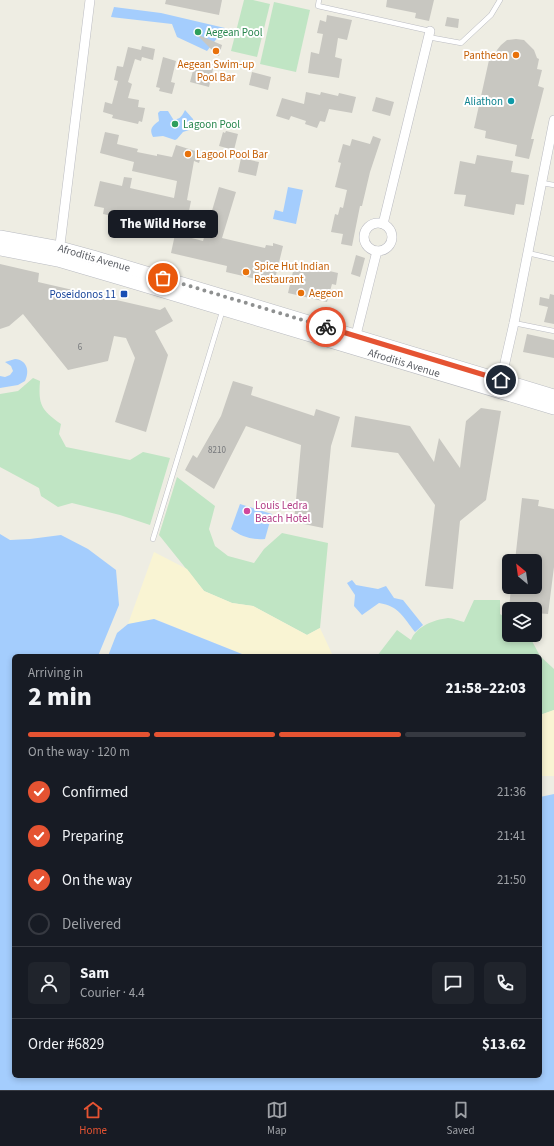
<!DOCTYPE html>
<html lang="en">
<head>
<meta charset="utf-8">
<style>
	:root { --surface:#171b24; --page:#20242c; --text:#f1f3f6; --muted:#9ea1a6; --line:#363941; --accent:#e55332 }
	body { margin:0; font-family:"Source Sans 3",sans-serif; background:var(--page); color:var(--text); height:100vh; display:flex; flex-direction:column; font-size:15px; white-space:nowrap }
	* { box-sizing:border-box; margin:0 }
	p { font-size:13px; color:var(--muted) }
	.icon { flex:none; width:22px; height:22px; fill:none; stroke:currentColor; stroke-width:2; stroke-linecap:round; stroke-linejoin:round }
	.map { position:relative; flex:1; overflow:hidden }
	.sheet { position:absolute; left:12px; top:654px; width:530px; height:424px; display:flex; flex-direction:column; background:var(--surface); border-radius:6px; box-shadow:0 2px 6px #0003 }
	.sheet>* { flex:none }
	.needle { width:26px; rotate:331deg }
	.fabs { position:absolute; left:502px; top:554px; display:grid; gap:8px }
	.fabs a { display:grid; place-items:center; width:40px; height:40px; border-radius:6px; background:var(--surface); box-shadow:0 2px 6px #0003; font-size:20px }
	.pin { position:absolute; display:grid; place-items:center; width:34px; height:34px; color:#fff; margin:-17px; border:2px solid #fff; border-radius:50%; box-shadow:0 1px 4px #0007 }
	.courier { position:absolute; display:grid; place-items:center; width:40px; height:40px; margin:-20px; border:3px solid #e55332; border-radius:50%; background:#fff; color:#222; box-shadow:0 1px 5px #0007 }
	.bubble { position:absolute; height:28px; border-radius:6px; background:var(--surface); box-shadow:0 2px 6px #0003; font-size:13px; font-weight:800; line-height:28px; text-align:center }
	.overview em { font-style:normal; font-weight:800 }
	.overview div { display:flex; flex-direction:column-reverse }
	.overview { display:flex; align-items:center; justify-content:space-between; height:68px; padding:0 16px }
	h1 { font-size:26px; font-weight:800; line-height:30px }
	.bar { display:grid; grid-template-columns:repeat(4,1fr); gap:6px 4px; align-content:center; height:48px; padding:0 16px }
	.bar i { height:5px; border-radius:3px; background:var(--line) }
	.bar .on { background:var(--accent) }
	.bar p { grid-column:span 4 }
	.line { display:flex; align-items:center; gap:10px; padding:0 16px; border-top:1px solid var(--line) }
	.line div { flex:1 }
	.round { display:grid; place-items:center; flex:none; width:42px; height:42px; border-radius:6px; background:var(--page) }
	ol { padding:0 16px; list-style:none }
	li { display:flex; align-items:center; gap:12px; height:44px }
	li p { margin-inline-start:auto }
	li .icon { padding:4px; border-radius:50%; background:var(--accent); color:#fff; stroke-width:4 }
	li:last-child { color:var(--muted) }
	li i { width:22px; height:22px; border:2px solid var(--line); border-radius:50% }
	.dock { display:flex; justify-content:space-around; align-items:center; height:56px; border-top:1px solid var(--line); background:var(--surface); font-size:11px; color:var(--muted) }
	.dock a { display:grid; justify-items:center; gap:2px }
	.dock .on { color:var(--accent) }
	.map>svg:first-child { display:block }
	.green { fill:#c0e5c4 }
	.sand { fill:#f9f4d3 }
	.water { fill:#a4cdfd }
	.building { fill:#c8c7c1 }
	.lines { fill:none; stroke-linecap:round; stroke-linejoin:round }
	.service-casing { stroke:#bbbcc2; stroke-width:5.5 }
	.minor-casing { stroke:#bbbcc2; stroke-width:10 }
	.secondary-casing { stroke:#b9bbc1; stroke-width:14 }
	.service { stroke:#fff; stroke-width:4.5 }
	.minor { stroke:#fff; stroke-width:9 }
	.secondary { stroke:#fff; stroke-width:13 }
	.done { stroke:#8e9090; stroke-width:4; stroke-dasharray:0 7.2 }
	.route { stroke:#e55332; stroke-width:5 }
	.leisure-dot { fill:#2e9e5b; stroke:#fff; stroke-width:1.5 }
	.food-dot { fill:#e8710a; stroke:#fff; stroke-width:1.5 }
	.culture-dot { fill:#0f9aa8; stroke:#fff; stroke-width:1.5 }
	.transit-dot { fill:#1a4fb4; stroke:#fff; stroke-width:1.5 }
	.hotel-dot { fill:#d1479c; stroke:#fff; stroke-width:1.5 }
	.labels { text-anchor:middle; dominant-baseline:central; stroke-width:4; stroke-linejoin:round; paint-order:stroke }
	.number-label { font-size:9px; fill:#76787b }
	.leisure-label { font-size:11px; fill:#27864d; stroke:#fff; text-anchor:start }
	.food-label { font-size:11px; fill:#c56008; stroke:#fff; text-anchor:start }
	.culture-label { font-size:11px; fill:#0d838f; stroke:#fff; text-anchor:end }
	.street-label { font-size:11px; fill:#5b5e64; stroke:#fff }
	.transit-label { font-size:11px; fill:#164399; stroke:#fff; text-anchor:end }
	.hotel-label { font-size:11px; fill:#b23c85; stroke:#fff; text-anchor:start }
</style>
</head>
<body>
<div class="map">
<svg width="554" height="1090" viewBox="0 0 554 1090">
	<rect width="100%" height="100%" fill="#eeede3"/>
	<g class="green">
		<polygon points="244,0 253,0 270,4 257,57 231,51"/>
		<polygon points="274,2 310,10 296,72 260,64"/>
		<path d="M33 378 40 381C38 406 42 410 61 424L59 434 66 447 130 460 143 452 170 458 150 525 120 515 72 503 58 507 41 496 39 488 0 467V394L18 391Z"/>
		<polygon points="177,477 215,506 209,529 215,546 228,556 254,563 264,549 282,533 328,543 320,628 307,635 253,606 232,603 204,591 159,535"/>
		<path d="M474 600H500V614L507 619 506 633 532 641 540 656H377L397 630 411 640C417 626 433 620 448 618 453 618 459 621 464 622Z"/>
		<polygon points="540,656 554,669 554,710 540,715"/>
	</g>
	<g class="sand">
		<polygon points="154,552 187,569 204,591 232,603 253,606 307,635 320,628 333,656 247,656 155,619 128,624"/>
		<polygon points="554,710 554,776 540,776 540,715"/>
	</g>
	<g class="water">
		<polygon points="114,7 161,13 225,28 207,51 177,37 172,24 111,17"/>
		<path d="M185 110 193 119 195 128 183 132 177 139 175 140 163 136 153 137C149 129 152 126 159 121L158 113 160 111H168L173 119C180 120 182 116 185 110Z"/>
		<polygon points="288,187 303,190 296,224 273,219 275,210 283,212"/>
		<path d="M15 359C27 360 30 371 25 381L18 385 0 388V376L5 377 10 375 13 371 11 366 5 362Z"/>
		<path d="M240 504 272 514 265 539C252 540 242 537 231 529Z"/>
		<polygon points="0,534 10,540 30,539 61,535 88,549 116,570 119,605 98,656 14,656 14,1076 540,1076 540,797 554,794 554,1090 0,1090"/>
		<path d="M352 580 356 585 378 589 386 586 394 598 403 600 423 625 415 632C403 617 399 606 379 603L362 615 354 606 355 595 347 583Z"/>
		<polygon points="154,619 247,656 108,656 117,633 128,624"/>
	</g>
	<g class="building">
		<polygon points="166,0 222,0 219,15 165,4"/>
		<polygon points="387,0 434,0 429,21 415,18 416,13 386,7"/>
		<polygon points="327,15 352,20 347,40 338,38 335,57 342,59 339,78 308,73 311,52 319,54 323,34 317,33 320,20 326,22"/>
		<polygon points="447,17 459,19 458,28 445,26"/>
		<polygon points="196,34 222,45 219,56 217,55"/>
		<polygon points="516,39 524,40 534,50 537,58 539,59 537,69 542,70 538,86 544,88 531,139 534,139 529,159 515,156 517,145 485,138 486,131 474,128 489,60 494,61 497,50 501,45 507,40"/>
		<polygon points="142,46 155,49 153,60 142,57 141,61 135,59 128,82 132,84 128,98 139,100 138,107 145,108 142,122 139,121 138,124 112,118 113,115 103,112 105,102 112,104 118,81 114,80 117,66 123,67 128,47 141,50"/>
		<polygon points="163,57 176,61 171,82 175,83 172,94 159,91 160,88 156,87"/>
		<polygon points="201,61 214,65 209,87 190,82 195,63 200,64"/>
		<polygon points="252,72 271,77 268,90 249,85"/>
		<polygon points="306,92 320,95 321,92 338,96 339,93 356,97 352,113 329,109 325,122 320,121 317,128 305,124 306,121 291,116 289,120 276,116 282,98 304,104"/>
		<polygon points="376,97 394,102 390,116 372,111"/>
		<polygon points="226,131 238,134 234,150 219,146 223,132 225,133"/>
		<polygon points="105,132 119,135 117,144 138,149 137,152 157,156 157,154 172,157 176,145 202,153 199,163 194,161 187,200 191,201 184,236 203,241 219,187 236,192 222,238 265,248 266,245 273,246 273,243 283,246 274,283 226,272 227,266 171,253 177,225 150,219 149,224 103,214 104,208 94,206 100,181 122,186 124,177 132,178 130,188 174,198 177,181 132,171 134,162 100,153"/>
		<polygon points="373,136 381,139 370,172 362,206 360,206 352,246 341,244 343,234 331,232 335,214 338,215 340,207 343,208 347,190 335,187 341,163 338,162 343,144 350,146 352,139 370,144"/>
		<polygon points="477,155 513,161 511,172 529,175 524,205 516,204 514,215 464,206 466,195 454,194 460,161 475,164"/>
		<polygon points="241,158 259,162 256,176 238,172"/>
		<polygon points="356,255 365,258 360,277 351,274"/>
		<polygon points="295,263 338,273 336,285 332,284 327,302 288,293"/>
		<polygon points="0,264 39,273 38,282 160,310 165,307 173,321 155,331 168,355 146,432 115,422 135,358 126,338 114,336 108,361 68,370 23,314 9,326 0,329"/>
		<polygon points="550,294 554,295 554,324 544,322 548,307 539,305 540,297 549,299"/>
		<polygon points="527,334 554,340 554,358 523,352"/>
		<polygon points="233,381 253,387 251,395 314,416 316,409 340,417 331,446 323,528 294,522 301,445 246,426 214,489 185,470 193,455 197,458 221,416"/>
		<polygon points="481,408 501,411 486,500 460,521 453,589 425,586 435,505 398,453 351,447 355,416 410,426 434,462 439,438 460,468 466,421"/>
		<polygon points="522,498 539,500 538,506 554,509 554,567 548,614 535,613 535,609 509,609 511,587 535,587 535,561 515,561"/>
	</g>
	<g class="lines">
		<g class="service-casing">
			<g id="service">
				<polyline points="319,0 318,6 430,31"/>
				<polyline points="428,37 461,43 491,15 500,0"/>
				<polyline points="542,183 554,185"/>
				<polyline points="528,253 554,259"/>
				<polyline points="514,323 554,331"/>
				<polyline points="153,539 223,309"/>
			</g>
		</g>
		<g class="minor-casing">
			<g id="minor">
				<circle cx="378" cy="237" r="14"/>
				<polyline points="383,224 430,31"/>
				<polyline points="59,253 90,0"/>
				<polyline points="356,335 377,251"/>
				<polyline points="501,380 514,323 554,120"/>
			</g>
		</g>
		<g class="secondary-casing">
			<g id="secondary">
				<polyline points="0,237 60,248 93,257 554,396"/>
				<polyline points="0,249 58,260 123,279 554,408"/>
			</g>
		</g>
		<use href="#service" class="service"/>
		<use href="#minor" class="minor"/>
		<use href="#secondary" class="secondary"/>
	</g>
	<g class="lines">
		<polyline class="done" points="163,278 326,327"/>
		<polyline class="route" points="326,327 501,380"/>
	</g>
	<g class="leisure-dot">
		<circle cx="198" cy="32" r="4"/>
		<circle cx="175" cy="124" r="4"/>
	</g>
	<g class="food-dot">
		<circle cx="216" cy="51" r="4"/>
		<circle cx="516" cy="55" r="4"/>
		<circle cx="188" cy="154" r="4"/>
		<circle cx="246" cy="272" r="4"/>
		<circle cx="301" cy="293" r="4"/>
	</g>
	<circle class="culture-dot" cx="511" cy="101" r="4"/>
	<rect class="transit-dot" x="120" y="290" width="8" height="8" rx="2"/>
	<circle class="hotel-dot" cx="247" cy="511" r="4"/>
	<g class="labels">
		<g class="number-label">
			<text x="80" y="347">6</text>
			<text x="217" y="450">8210</text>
		</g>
		<g class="leisure-label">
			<text x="206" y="32">Aegean Pool</text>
			<text x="183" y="124">Lagoon Pool</text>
		</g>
		<g class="food-label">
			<text x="508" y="55" text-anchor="end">Pantheon</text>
			<text x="216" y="64" text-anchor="middle">Aegean Swim-up<tspan x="216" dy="13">Pool Bar</tspan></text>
			<text x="196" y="154">Lagool Pool Bar</text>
			<text x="254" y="266">Spice Hut Indian<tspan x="254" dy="13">Restaurant</tspan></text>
			<text x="309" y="293">Aegeon</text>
		</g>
		<g class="culture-label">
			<text x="503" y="101">Aliathon</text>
		</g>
		<g class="street-label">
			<text transform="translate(94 258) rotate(16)">Afroditis Avenue</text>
			<text transform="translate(404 363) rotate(17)">Afroditis Avenue</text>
		</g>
		<g class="transit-label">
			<text x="116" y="294">Poseidonos 11</text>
		</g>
		<g class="hotel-label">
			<text x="255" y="505">Louis Ledra<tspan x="255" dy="13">Beach Hotel</tspan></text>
		</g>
	</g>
</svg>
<div class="fabs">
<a><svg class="needle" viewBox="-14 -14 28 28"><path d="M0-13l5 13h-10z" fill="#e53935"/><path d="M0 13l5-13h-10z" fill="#9ea1a6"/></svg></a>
<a><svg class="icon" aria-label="layers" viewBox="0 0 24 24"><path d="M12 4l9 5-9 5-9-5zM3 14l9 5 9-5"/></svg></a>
</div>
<div class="pin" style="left:163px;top:278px;background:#ea580c"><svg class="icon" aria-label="bag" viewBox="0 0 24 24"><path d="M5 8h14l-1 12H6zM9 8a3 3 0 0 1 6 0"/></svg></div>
<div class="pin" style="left:501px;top:380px;background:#1f2937"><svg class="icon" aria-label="home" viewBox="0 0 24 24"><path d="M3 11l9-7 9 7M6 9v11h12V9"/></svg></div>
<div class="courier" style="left:326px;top:327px"><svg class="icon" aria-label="bike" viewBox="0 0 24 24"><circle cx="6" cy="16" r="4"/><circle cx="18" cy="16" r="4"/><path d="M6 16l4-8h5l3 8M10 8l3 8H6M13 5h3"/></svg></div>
<div class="bubble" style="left:108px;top:210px;width:110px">The Wild Horse</div>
<section class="sheet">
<div class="overview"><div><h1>2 min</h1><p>Arriving in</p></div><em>21:58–22:03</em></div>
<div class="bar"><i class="on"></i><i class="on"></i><i class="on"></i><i></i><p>On the way · 120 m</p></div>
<ol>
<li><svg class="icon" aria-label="check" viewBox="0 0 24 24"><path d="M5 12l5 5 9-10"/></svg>Confirmed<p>21:36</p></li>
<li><svg class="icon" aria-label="check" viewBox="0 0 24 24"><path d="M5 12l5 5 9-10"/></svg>Preparing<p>21:41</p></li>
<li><svg class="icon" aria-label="check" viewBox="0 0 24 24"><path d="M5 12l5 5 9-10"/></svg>On the way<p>21:50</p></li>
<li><i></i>Delivered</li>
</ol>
<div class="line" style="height:72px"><a class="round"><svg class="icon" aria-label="person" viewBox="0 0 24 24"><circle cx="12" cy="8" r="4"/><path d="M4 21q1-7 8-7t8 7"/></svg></a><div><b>Sam</b><p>Courier · 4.4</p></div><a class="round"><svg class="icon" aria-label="chat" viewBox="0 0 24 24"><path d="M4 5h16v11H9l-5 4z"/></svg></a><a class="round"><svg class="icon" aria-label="phone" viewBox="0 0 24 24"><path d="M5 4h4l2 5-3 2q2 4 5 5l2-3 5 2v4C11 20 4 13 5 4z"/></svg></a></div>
<div class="line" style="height:52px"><div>Order #6829</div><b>$13.62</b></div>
</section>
</div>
<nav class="dock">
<a class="on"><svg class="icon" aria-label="home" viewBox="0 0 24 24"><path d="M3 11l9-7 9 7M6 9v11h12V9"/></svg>Home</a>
<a><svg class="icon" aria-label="map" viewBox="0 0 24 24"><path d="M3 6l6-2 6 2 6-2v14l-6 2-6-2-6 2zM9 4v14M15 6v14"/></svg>Map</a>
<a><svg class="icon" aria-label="saved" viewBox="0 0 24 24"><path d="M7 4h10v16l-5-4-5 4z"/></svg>Saved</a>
</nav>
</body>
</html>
